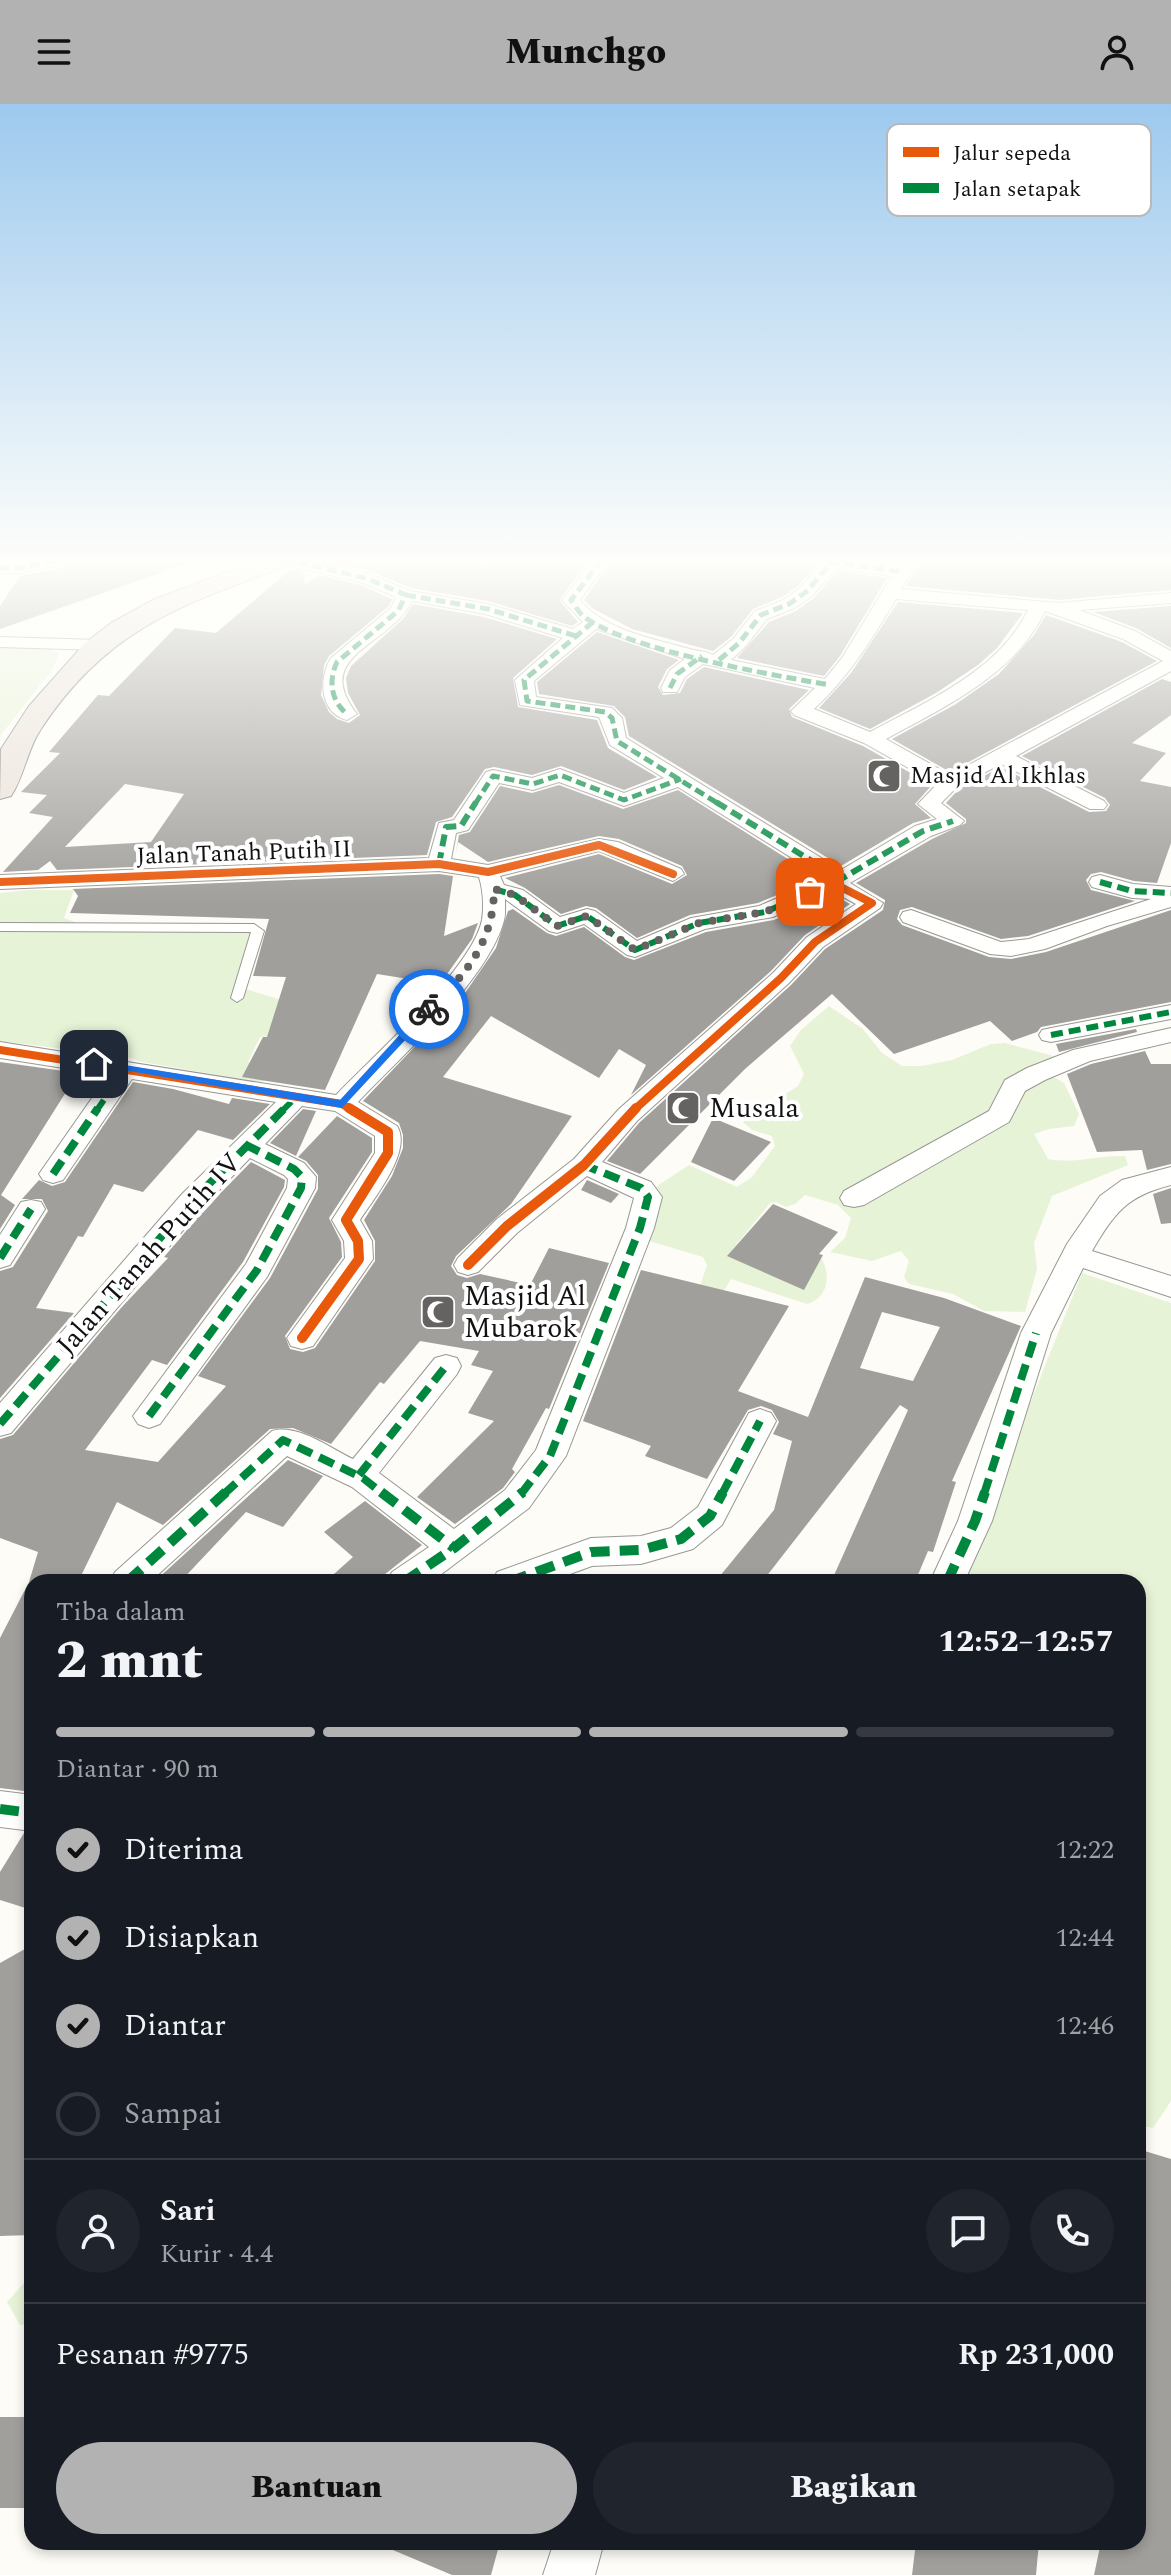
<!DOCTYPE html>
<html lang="id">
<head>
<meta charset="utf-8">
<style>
	:root { --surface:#171b24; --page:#20242c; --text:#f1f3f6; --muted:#9ea1a6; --line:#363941; --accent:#b2b2b3 }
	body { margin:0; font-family:Spectral,serif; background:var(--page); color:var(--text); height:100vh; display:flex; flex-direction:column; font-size:30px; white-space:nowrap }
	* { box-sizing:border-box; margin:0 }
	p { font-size:26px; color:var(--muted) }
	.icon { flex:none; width:44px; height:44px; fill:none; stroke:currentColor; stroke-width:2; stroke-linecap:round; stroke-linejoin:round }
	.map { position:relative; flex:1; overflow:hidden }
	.panel { position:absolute; left:24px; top:1470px; width:1122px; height:976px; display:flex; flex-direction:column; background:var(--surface); border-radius:24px; box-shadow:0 4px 12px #0003 }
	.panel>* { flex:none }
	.pin { position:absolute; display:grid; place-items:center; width:68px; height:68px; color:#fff; margin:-34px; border-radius:16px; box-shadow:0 4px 12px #0006 }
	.courier { position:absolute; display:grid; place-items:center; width:80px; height:80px; margin:-40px; border:6px solid #1a73e8; border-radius:50%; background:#fff; color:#222; box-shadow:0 2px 10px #0007 }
	.summary em { font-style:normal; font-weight:800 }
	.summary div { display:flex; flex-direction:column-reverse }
	.summary { display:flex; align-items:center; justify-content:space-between; height:136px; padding:0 32px }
	h1 { font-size:52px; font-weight:800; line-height:60px }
	.bar { display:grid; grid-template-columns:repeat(4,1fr); gap:12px 8px; align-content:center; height:96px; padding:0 32px }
	.bar i { height:10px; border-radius:6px; background:var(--line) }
	.bar .active { background:var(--accent) }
	.bar p { grid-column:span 4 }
	.line { display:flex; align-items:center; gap:20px; padding:0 32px; border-top:2px solid var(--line) }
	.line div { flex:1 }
	.round { display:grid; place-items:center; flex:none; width:84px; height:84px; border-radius:42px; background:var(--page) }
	ol { padding:0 32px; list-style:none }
	li { display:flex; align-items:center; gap:24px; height:88px }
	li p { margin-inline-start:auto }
	li .icon { padding:8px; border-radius:50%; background:var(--accent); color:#111; stroke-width:4 }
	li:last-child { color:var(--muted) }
	li i { width:44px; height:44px; border:4px solid var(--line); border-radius:50% }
	.cta { display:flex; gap:16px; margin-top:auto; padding:16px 32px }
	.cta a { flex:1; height:92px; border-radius:48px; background:var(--accent); color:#111; font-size:32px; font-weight:800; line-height:92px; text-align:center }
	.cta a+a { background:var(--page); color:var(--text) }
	header { display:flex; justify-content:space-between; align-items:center; height:104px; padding:0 32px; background:var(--accent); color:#111; font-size:36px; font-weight:800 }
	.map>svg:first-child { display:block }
	.green { fill:#e7f3d7 }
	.building { fill:#a19f9c; fill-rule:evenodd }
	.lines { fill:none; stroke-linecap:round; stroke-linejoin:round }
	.lane-casing { stroke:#979795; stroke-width:2 }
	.street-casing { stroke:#979795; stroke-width:2 }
	.highway-casing { stroke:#858482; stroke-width:2 }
	.lane { fill:#fffffe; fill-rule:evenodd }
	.street { fill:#fffffe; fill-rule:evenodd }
	.highway { fill:#eae1d8; fill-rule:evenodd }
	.quiet-far3 { stroke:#00873e; stroke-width:5; stroke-dasharray:10 5; stroke-linecap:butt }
	.quiet-far2 { stroke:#00873e; stroke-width:6; stroke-dasharray:12 6; stroke-linecap:butt }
	.quiet-far1 { stroke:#00873e; stroke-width:8; stroke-dasharray:16 8; stroke-linecap:butt }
	.quiet { stroke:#00873e; stroke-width:10; stroke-dasharray:19 10; stroke-linecap:butt }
	.cycleway-far1-casing { stroke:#fff; stroke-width:12 }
	.cycleway-casing { stroke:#fff; stroke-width:15 }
	.cycleway-far1 { stroke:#e8590c; stroke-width:8 }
	.cycleway { stroke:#e8590c; stroke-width:10 }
	.route { fill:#1a73e8 }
	.done { stroke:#646362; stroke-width:8; stroke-dasharray:0 14.4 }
	.labels { text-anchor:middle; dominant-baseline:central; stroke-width:8; stroke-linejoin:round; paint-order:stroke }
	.far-poi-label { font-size:24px; fill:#111; stroke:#fff; text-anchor:start }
	.far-street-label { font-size:24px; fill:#111; stroke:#fff }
	.poi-label { font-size:28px; fill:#111; stroke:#fff; text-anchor:start }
	.street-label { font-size:28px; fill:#111; stroke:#fff }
	.key { fill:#fff; stroke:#b8b8b8; stroke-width:2 }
	.key-label { font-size:22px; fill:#111 }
</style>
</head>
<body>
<header><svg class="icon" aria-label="menu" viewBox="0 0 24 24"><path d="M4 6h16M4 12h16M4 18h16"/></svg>Munchgo<svg class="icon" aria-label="person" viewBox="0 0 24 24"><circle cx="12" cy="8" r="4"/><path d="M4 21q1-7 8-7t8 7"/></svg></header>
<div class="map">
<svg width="1171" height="2471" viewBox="0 0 1171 2471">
	<rect width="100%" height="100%" fill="#fdfcf7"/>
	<g class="green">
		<polygon points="0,544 47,544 59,549 52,566 0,632"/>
		<polygon points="28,786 74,786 64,814 86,822 258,826 246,885 287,898 272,932 260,933 248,958 269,976 259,978 142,958 127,953 0,937 0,789"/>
		<path d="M829 902 863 925 882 949 902 962H922L952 956 991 940 1005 939 1061 954 1049 970 1064 979 1079 1010 1074 1022 1049 1025 1034 1030 1048 1055C1072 1060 1100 1051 1125 1052L1128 1061 1052 1092 1034 1139 1037 1165 1025 1208 984 1207 953 1190 909 1180 904 1173 909 1157 901 1147 872 1157 830 1148 845 1134 851 1114 838 1101 805 1091 795 1100 786 1103 776 1098 770 1099 732 1146 740 1151 817 1159 822 1155C831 1172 828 1194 807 1200L731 1175 718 1197H695L707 1161 703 1153 639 1134 651 1086 689 1061 737 1083 752 1073 775 1042 772 1032 752 1026 743 1018 798 982 804 970 790 942 801 926Z"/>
		<polygon points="1082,1169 1171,1199 1171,1997 1153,2024 1138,2021 1138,1478 959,1478"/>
		<polygon points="32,2170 32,2220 20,2221 7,2198"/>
	</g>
	<g class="building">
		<polygon points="75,455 188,455 189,459 0,525 0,502 20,472 71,462"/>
		<polygon points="340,455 461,455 480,465 491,460 491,455 590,455 559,496 578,518 572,522 488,497 411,484 367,466 335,459"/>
		<polygon points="613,455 822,455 798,482 782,493 753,505 731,533 713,547 632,525 592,504 584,496"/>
		<polygon points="922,455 1171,455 1171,486 1059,496 906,482"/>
		<path d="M291 465 303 468 305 481 318 471 360 481 392 495 389 502 329 552 324 561 321 591 329 608 337 615 349 619 360 611 348 589 346 574 351 562 403 515 413 500 484 513 557 535 513 574 518 603 597 616 608 644 657 673 624 686 561 662 532 671 494 663 485 665 452 713 436 718 427 751 57 766 50 757 38 766 3 768 53 713 29 709 47 691 21 688 60 649 49 648 98 591 109 592 175 524 216 529ZM125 680 184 690 151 738 65 743Z"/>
		<polygon points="837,467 887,474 840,552 824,572 737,554 769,518 796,507 814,494"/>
		<polygon points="898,498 1023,509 997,544 978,561 936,589 870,625 819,604 851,569"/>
		<polygon points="1171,502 1171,544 1136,524 1093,508"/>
		<polygon points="1046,511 1122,538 1157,557 950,668 892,635 956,600 999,570 1034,531"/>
		<polygon points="597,528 679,556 667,565 658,583 663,591 680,589 687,575 704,563 809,586 789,605 792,613 863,642 932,681 915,700 931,714 913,719 841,762 629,632 625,613 614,602 539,590 537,578"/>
		<polygon points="1162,575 1171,578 1171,611 1132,639 1166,649 1140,677 1171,683 1171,739 1157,779 1134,777 1101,768 1091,770 1086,776 1091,786 1135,797 1028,832 1001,835 912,803 900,806 897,815 902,821 989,853 1011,855 1046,848 1171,806 1171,898 1041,923 1037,928 1012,937 990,917 894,950 832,890 745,965 640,1070 607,1057 639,1019 791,881 825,845 883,806 885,796 856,779 932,735 966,719 966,715 946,699 959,685 1001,663 1089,708 1106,707 1110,701 1105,694 1022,652"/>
		<polygon points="559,681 623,705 678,686 818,774 758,799 690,811 637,834 596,804 586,802 561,810 525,784 505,774 599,750 672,780 687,771 682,762 619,735 599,732 488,758 458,738 455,753 459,731 470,728 500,682 532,689"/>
		<polygon points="439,770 453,772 444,832 478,819 472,835 440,880 377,870 325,986 242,973 263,933 267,933 286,873 253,872 269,815 70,809 78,792 73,785"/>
		<polygon points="832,790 850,800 805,831 771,867 631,991 646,961 619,945 599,974 491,912 443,973 572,1012 511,1100 456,1152 451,1162 457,1171 467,1174 480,1170 530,1181 549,1144 609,1159 549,1305 546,1304 512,1365 515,1368 503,1384 455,1420 417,1393 494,1317 468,1309 493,1267 471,1261 479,1247 420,1237 384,1280 380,1278 331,1340 293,1324 270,1325 163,1421 117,1398 78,1478 32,1478 32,1669 24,1687 0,1684 0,1534 29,1478 38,1448 0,1434 0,1335 13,1331 121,1204 168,1154 164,1153 204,1106 251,1058 285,1076 284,1083 243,1158 167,1261 152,1256 85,1346 158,1358 226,1282 198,1272 270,1174 318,1085 318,1071 306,1057 298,1053 337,1012 372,1034 372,1048 329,1114 341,1138 342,1153 285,1232 290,1245 303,1248 315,1244 375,1157 375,1137 364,1116 392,1072 403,1044 403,1031 399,1019 363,997 463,892 496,844 508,807 513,805 547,829 556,832 584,823 625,853 634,856 706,828 774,816"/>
		<polygon points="1136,925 1137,928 1059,948 1056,940"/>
		<polygon points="1145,947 1151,960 1171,960 1171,1060 1147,1066 1142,1046 1097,1048 1067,970 1091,960"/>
		<polygon points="0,958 78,969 1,1091 15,1101 0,1125"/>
		<polygon points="133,978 173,985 229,1000 232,994 270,1000 233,1036 198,1026 143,1088 114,1080 83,1133 78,1132 36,1204 74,1209 0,1294 0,1167 13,1163 48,1107 42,1095 22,1095 39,1076 52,1082 65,1078"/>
		<polygon points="303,1005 316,1007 296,1052 270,1039"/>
		<polygon points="713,1014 771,1038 734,1077 691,1058"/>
		<polygon points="587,1076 619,1090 611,1099 581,1086"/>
		<polygon points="1171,1084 1171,1119 1161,1120 1153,1090"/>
		<polygon points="773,1100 838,1128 819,1150 823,1151 804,1186 727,1152"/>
		<path d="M641 1166 789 1202 738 1287 808 1313 865 1173 944 1194 1021 1222 952 1377 956 1378 933 1448 928 1447 915 1478H831L908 1306 900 1301 762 1478H715L774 1406 792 1337 773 1330 779 1318 772 1306 761 1302 748 1306 707 1375 645 1352 651 1342 583 1317ZM882 1208 940 1223 913 1277 860 1264Z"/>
		<polygon points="288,1356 323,1372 283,1423 246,1408 180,1478 154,1478"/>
		<polygon points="365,1397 422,1441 375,1478 325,1478 353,1453 324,1428"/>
		<polygon points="24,1729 32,1730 32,1806 0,1796 0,1768"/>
		<polygon points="32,1841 32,2131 0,2132 0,1859"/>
		<polygon points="1138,2045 1171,2055 1171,2471 1094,2471 1101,2438 1138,2438"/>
		<polygon points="0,2313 32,2313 32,2373 25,2404 0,2404"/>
		<polygon points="374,2438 500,2438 491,2471 452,2471"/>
		<polygon points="916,2438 1039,2438 1036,2471 912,2471"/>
	</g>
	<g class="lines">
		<g class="lane-casing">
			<polygon id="lane" points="0,819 254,820 264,827 243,894 237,898 231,894 251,828 0,827"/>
		</g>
		<g class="street-casing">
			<g id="street">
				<polygon points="41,455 72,455 70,459 20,469 0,469 0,459"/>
				<path d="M275 455H303L366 469 410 487 488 500 573 525 583 518 562 496 594 455H610L580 496C604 526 654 535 690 545 699 548 705 546 713 551L733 535 755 507 783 496 800 484 826 455 898 462 903 455H919L901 485 1059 499 1171 489V499L1079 506 1135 527 1171 547V567L1016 652 1104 697 1107 701 1104 705H1090L1001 660 957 683 941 699 964 717 960 721 931 732 850 779 883 799 880 804 823 843 789 879 637 1017 602 1058 651 1078 662 1093 654 1124 566 1352 529 1404 431 1478H387L392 1468 429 1443 352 1383 287 1352 150 1478H110L115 1468 272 1327C297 1319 330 1344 353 1355L435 1254 446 1251 457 1254 461 1262 457 1270 379 1369 454 1425 505 1386 536 1346 626 1124 634 1094 587 1072 517 1129 478 1168 468 1171 458 1168 454 1161 458 1154 497 1115 574 1055 619 1005 773 869 807 833 856 800 832 787 773 813 705 825 635 853 627 851 584 820 557 829 549 827 505 795C505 803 506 812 503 820 484 880 402 951 358 998L397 1022C413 1047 374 1094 360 1116L372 1137 373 1155 313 1242 302 1245 291 1242 287 1234 345 1154 344 1137 332 1116 375 1049V1032L335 1007 302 1002 265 1040 304 1059 316 1073 315 1084 267 1173 160 1320 149 1324 138 1320 133 1312 246 1160 287 1084 288 1075 284 1071 250 1054 202 1104 11 1329 0 1332V1299L182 1090 276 998 132 975 63 1076 53 1079 43 1076 39 1070 108 971 0 954V938L336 991C373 952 472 865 482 816 484 802 483 786 479 773L439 767 0 785V771L429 754 439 719 454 716 486 668 493 666 532 674 560 665 624 689 664 674 610 641 599 613 520 601 515 576 563 534 485 510 412 497C390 542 310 551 357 610L347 616C320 609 318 575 331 554L391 504 396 493 361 478 277 459ZM836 464 892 472 842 554 825 575 731 556 745 543 767 515 795 504 812 492ZM896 495 1028 506C999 567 927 597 870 628L814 605C849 573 871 536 896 495ZM1045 507 1123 535 1163 557 950 671 886 635C944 603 1015 571 1045 507ZM596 525 685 555 670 566 661 584 663 588H677L685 573 703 560 815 584 791 607 794 611 864 639 937 680 918 700 937 715 915 722 841 766 626 634 622 614 612 604 536 593 534 577ZM559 678 624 702 678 683 824 774 759 802 691 814 637 837 595 807 587 805 560 813 523 786 504 781 500 772 599 747 673 777 684 770 681 765 618 738 599 735 488 761 451 755 456 729 468 726 499 679 533 686Z"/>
				<polygon points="464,455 488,455 489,457 481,462"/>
				<polygon points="0,533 99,536 108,541 99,546 0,543"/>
				<polygon points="1100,771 1133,780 1171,783 1171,803 1107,822 1045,845 1011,852 990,850 903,818 900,813 903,808 911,806 1001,838 1029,835 1151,795 1132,794 1092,783 1089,778 1092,773"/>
				<polygon points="1171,901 1171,915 1051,938 1042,936 1039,931 1042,926 1051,924"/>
				<polygon points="1171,924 1171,938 1090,957 1045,976 1025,987 1009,1018 864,1101 854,1103 844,1101 840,1094 844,1087 989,1007 1005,976 1027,964 1073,946"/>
				<path d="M1171 1063V1081C1127 1092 1115 1108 1092 1147L1171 1172V1193L1083 1164 1051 1229 992 1417 964 1478H930L958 1417 1021 1229 1067 1140 1100 1092 1122 1076Z"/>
				<polygon points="31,1096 41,1098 45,1105 10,1161 0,1164 0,1131 21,1098"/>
				<polygon points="760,1305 771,1309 776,1317 722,1421 693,1445 641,1460 592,1462 548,1478 492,1478 497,1468 591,1434 641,1432 671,1424 698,1403 749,1309"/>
				<polygon points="0,1687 32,1691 32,1727 0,1723"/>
				<polygon points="554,2438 604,2438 595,2471 543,2471"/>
			</g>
		</g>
		<g class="highway-casing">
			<path id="highway" d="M262 455H296L293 460C184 500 108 523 41 625 27 646 24 673 11 692L0 695 1 645 29 602 85 539 111 519 155 495Z"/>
		</g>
		<use href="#lane" class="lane"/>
		<use href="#street" class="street"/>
		<use href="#highway" class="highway"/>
		<g class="quiet-far3">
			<path d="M283 455 366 474 406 491 398 507 337 558C328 577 331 597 347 610"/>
			<path d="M602 455 571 496C574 500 578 507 582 511 624 546 773 571 830 581"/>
			<polyline points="0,464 20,464 64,455"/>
			<polyline points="406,491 488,505 576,532"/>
			<polyline points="593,518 524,576 527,597 605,608 612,614 617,637 719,700"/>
			<polyline points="719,556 739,539 761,511 789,500 806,488 832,458 902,468"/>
			<polyline points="670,584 677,570 702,552"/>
			<polyline points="475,700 493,672 533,680 560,671 624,696 681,675"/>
		</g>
		<g class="quiet-far2">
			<polyline points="716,698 841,775"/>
			<polyline points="439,760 446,723 461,722 476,698"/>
			<polyline points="1100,778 1132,787 1171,789"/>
			<polyline points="494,785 515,791 557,822 587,812 635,846 699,819 765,808 841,775 923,727 953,717"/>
			<polyline points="1051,931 1171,908"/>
			<polyline points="97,1006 126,964"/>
			<polyline points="283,1006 298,991"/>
		</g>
		<g class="quiet-far1">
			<polyline points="53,1070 98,1004"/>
			<polyline points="0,1154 31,1105"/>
			<polyline points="149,1312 257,1166 301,1084 302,1073 294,1065 246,1041"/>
			<polyline points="0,1320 192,1097 285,1004"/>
			<polyline points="359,1371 446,1262"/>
			<polyline points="224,1390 283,1336 363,1374 383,1390"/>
			<polyline points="521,1390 550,1352 640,1124 648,1093 641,1084 584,1061"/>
			<polyline points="722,1390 760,1317"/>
			<polyline points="984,1390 1036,1229"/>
		</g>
		<g class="quiet">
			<polyline points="381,1388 454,1444"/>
			<polyline points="127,1478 226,1388"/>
			<polyline points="404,1478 454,1444 523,1388"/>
			<polyline points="509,1478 591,1448 641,1446 681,1435 710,1412 723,1388"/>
			<polyline points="947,1478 975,1417 985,1388"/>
			<polyline points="0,1705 32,1709"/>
		</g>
		<g class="cycleway-far1-casing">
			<g id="cycleway-far1">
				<polyline points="0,778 439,760 488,768 599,741 673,770"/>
				<polyline points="0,946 342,1000 352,1006"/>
				<polyline points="634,1006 781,874 815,838 872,799 833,779"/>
			</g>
		</g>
		<g class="cycleway-casing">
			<g id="cycleway">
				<polyline points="468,1161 507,1122 584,1061 636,1004"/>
				<polyline points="302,1234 359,1155 358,1137 346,1116 388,1049 388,1028 349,1004"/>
			</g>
		</g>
		<use href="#cycleway-far1" class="cycleway-far1"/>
		<use href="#cycleway" class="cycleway"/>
	</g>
	<linearGradient id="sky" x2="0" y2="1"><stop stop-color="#9dc9ee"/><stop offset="0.57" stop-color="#fefefb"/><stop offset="1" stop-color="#fefefb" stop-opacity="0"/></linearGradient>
	<rect width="1171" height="801" fill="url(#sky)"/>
	<polygon class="route" points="425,903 434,905 342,1004 89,960 94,956 340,996"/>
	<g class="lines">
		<path class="done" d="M429 905C466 871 494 837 494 785L515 791 557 822 587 812 635 846 699 819 765 808 810 788"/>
	</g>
	<defs>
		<g id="mosque-square" transform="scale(1.8)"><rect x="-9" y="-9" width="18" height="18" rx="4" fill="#646362" stroke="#fff"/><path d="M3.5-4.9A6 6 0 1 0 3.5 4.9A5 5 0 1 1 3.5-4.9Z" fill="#fff"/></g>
	</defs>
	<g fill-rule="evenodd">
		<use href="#mosque-square" x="884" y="672"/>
		<use href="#mosque-square" x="683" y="1004"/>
		<use href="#mosque-square" x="438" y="1208"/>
	</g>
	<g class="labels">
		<g class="far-poi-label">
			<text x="910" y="672">Masjid Al Ikhlas</text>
		</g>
		<g class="far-street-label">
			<text transform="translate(244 749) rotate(-2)">Jalan Tanah Putih II</text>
		</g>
		<g class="poi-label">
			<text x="709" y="1004">Musala</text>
			<text x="464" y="1192">Masjid Al<tspan x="464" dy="32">Mubarok</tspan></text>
		</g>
		<g class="street-label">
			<text transform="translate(149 1150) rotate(-48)">Jalan Tanah Putih IV</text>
		</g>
	</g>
	<rect x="887" y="20" width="264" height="92" rx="12" class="key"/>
	<rect x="903" y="43" width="36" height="10" fill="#e8590c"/>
	<rect x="903" y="79" width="36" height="10" fill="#00873e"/>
	<g class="key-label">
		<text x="953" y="56">Jalur sepeda</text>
		<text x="953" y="92">Jalan setapak</text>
	</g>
</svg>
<div class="pin" style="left:810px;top:788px;background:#ea580c"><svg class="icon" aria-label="bag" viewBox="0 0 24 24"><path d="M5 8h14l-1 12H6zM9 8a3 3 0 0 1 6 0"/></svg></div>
<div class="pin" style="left:94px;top:960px;background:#1f2937"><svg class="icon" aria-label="home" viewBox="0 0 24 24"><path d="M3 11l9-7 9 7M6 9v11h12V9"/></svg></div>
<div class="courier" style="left:429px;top:905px"><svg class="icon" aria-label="bike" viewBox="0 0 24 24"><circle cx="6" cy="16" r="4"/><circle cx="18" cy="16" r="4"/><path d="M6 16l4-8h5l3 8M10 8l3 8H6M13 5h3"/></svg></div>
<section class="panel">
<div class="summary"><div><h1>2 mnt</h1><p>Tiba dalam</p></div><em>12:52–12:57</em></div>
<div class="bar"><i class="active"></i><i class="active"></i><i class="active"></i><i></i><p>Diantar · 90 m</p></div>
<ol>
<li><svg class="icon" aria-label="check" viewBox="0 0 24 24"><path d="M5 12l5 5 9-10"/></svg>Diterima<p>12:22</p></li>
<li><svg class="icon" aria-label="check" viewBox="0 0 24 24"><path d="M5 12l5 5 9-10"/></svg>Disiapkan<p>12:44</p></li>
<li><svg class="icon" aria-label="check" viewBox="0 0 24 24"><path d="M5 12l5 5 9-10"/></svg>Diantar<p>12:46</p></li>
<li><i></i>Sampai</li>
</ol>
<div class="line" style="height:144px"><a class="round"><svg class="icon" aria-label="person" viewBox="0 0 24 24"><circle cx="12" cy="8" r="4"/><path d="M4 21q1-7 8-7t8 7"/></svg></a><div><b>Sari</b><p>Kurir · 4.4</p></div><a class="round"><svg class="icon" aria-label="chat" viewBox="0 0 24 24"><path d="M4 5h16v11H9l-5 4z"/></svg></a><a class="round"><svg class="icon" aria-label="phone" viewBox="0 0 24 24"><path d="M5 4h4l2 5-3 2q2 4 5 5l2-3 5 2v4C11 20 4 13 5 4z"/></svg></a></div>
<div class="line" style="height:104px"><div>Pesanan #9775</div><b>Rp 231,000</b></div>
<div class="cta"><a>Bantuan</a><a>Bagikan</a></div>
</section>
</div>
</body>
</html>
